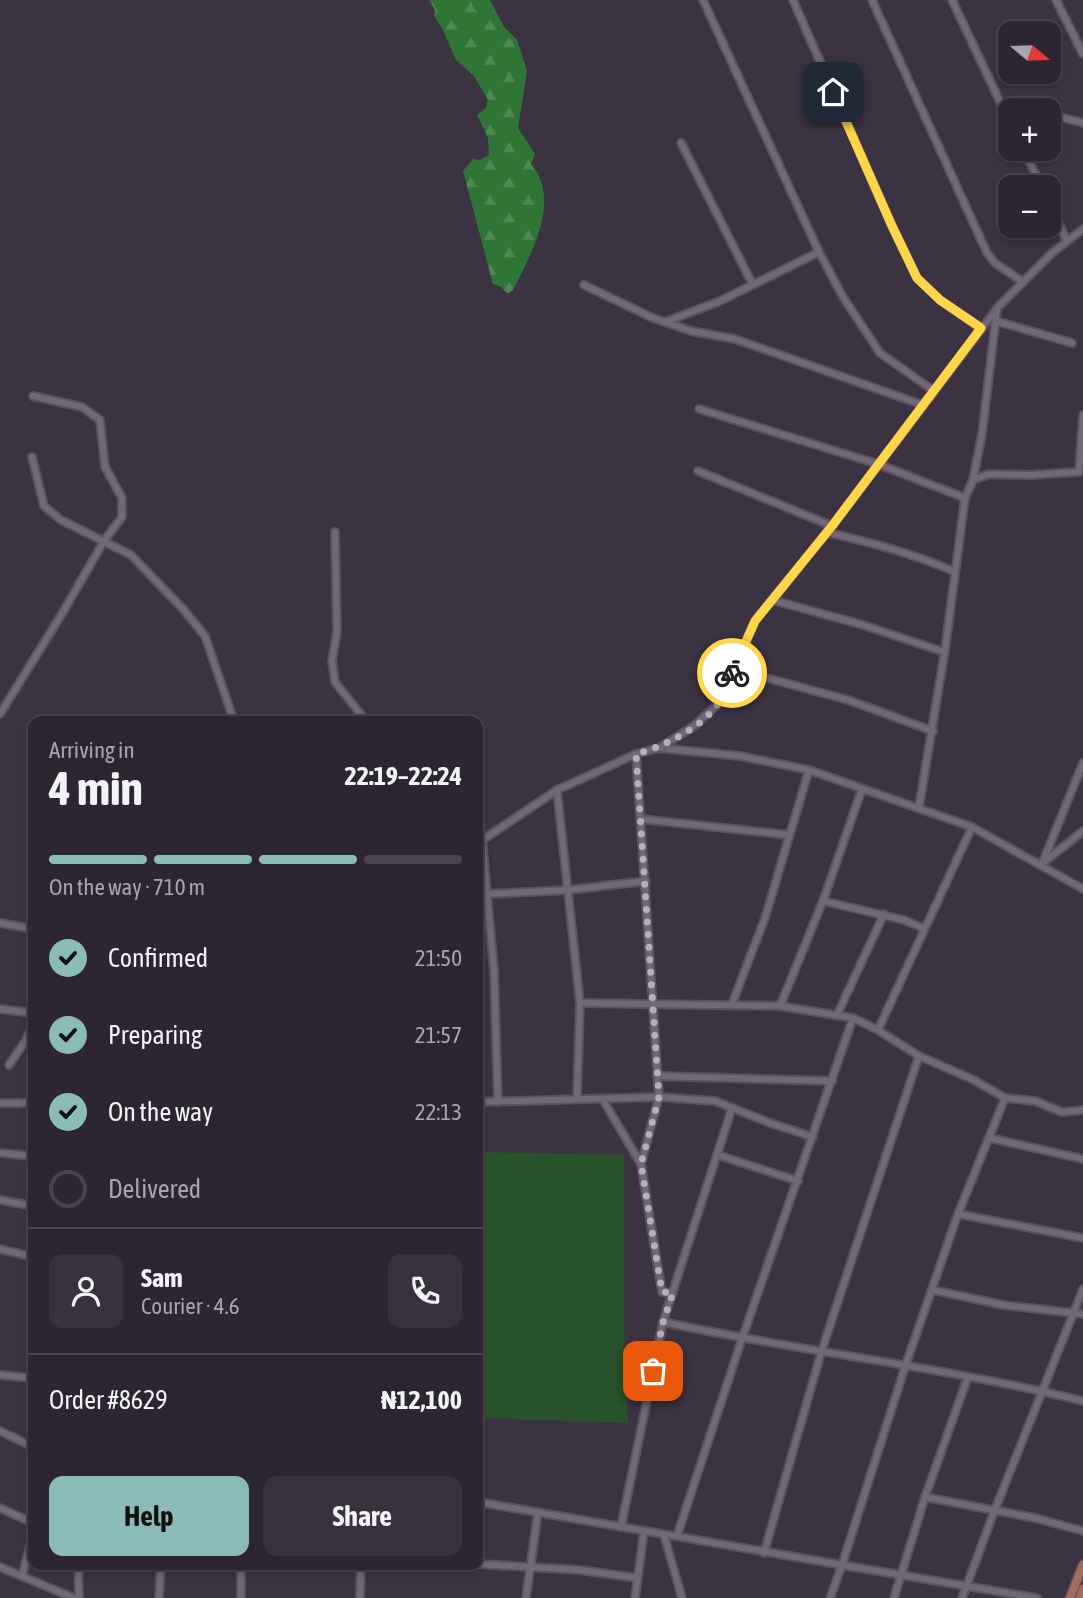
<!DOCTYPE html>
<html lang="en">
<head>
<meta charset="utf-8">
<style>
	:root { --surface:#2d2632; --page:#39323e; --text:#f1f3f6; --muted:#a7a5ac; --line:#48434d; --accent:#8bbbb9 }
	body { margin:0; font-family:"Asap Condensed",sans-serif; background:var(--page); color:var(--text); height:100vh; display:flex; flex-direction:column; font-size:26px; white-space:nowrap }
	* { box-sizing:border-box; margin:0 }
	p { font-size:23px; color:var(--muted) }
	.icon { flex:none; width:38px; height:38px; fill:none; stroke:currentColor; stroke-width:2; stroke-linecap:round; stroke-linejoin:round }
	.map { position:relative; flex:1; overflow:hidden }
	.drawer { position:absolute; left:28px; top:716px; width:455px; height:854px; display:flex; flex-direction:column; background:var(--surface); border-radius:14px; box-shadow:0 4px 10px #0003,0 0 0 2px var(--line) }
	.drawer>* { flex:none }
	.needle { width:46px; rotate:109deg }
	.fabs { position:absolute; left:998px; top:21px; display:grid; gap:14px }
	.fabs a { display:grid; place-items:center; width:63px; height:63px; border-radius:14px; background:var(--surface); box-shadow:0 4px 10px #0003,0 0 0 2px var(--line); font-size:35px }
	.pin { position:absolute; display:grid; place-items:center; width:60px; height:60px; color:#fff; margin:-30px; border-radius:14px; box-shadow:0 4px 10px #0006 }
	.courier { position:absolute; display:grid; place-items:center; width:70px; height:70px; margin:-35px; border:5px solid #ffd54a; border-radius:50%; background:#fff; color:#222; box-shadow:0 2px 9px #0007 }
	.headline em { font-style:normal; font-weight:700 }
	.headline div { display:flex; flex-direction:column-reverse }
	.headline { display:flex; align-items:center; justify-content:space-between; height:119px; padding:0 21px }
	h1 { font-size:46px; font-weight:700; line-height:52px }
	.bar { display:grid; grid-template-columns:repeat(4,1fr); gap:10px 7px; align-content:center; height:84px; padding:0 21px }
	.bar i { height:9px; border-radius:5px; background:var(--line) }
	.bar .on { background:var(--accent) }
	.bar p { grid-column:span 4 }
	.line { display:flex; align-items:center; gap:18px; padding:0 21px; border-top:2px solid var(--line) }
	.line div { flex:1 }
	.round { display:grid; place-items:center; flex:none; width:74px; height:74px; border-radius:14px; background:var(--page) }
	ol { padding:0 21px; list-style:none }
	li { display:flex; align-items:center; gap:21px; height:77px }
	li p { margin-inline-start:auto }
	li .icon { padding:7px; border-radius:50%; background:var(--accent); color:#111; stroke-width:4 }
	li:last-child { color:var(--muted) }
	li i { width:38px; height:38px; border:4px solid var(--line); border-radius:50% }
	.action { display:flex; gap:14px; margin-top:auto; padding:14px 21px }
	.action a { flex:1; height:80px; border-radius:14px; background:var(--accent); color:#111; font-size:28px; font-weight:700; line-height:80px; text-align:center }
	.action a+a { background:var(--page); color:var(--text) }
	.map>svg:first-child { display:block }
	.forest { fill:url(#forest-firs) }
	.garden { fill:#28532b }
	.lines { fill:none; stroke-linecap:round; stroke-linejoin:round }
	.minor-casing { stroke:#5a525f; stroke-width:10 }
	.major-casing { stroke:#5a525f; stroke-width:11 }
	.minor { stroke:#716778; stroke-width:6 }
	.major { stroke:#a16d5a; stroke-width:8 }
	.done { stroke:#b6afbb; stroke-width:7; stroke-dasharray:0 12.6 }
	.route { stroke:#ffd54a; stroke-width:9 }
</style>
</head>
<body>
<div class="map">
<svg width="1083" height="1598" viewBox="0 0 1083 1598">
	<defs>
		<pattern id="forest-firs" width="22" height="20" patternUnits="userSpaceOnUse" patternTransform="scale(1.75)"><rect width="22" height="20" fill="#2f7536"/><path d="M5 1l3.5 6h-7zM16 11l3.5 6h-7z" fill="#4e8954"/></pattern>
	</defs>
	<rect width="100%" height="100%" fill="#3c3342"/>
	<path class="forest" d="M429 0H490L504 27 517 40 527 71 518 128 535 154 531 164C562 200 531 254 513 290L508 294 501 287 493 284 463 171 473 159 480 160 489 155 488 138 477 115 486 108 488 100 474 76 456 60 442 28 434 16 435 10Z"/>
	<polygon class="garden" points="478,1152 624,1155 624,1320 628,1423 478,1418"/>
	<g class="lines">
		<g class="minor-casing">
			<g id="minor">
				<polyline points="703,0 819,252 843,297 880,353 934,391"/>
				<polyline points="793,0 892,226 917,278 940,300 981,328"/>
				<polyline points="872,0 987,253 995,263 1023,282"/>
				<polyline points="952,0 1010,123"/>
				<polyline points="1056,0 1083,54"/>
				<polyline points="1048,117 1061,117 1083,123"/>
				<polyline points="681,143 753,285"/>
				<polyline points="1023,149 1042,187"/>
				<polyline points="1048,201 1067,241"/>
				<polyline points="584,285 653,318 691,331 735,339 923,405"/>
				<polyline points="996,321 1072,343"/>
				<polyline points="665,322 720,301 819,252"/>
				<polyline points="699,409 878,464 965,498"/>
				<polyline points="32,457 44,506 61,520 131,555 184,610 205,636 234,721"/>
				<polyline points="698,471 832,526"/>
				<polyline points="973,480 989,474 1030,475 1079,472 1083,415"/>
				<polyline points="335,532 337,632 332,661 335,682 366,721"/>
				<path d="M826 532C871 543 913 553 955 572"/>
				<polyline points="772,600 863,625 944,652"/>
				<polyline points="734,669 848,700 933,731"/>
				<polyline points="0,714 63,612 104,541 122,517 122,498 105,467 100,420 82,407 33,396"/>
				<polyline points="659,748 740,756 809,770 972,827 1083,889"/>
				<polyline points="636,754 659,1097 641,1164 662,1292 673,1293"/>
				<polyline points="557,790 580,1003 577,1099"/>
				<polyline points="919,807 945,650 965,498 973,480 982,434 997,309"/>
				<polyline points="641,819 789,835"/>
				<polyline points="482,839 494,970 498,1102"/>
				<polyline points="478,843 557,790 636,754 659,748 694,726 718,704 755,621 832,526 998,307 1052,253 1083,229"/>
				<polyline points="1043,863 1083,831"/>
				<polyline points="1042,864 1083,763"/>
				<polyline points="488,894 568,890 646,881"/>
				<polyline points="823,901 904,920 923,928"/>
				<polyline points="0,923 33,929"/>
				<polyline points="580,1003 780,1006 853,1018 878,1030 919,1056 974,1080 1005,1098 1035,1101 1062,1112 1083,1110"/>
				<polyline points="732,1004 765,918 809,770"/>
				<polyline points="780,1006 823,901 862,789"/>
				<polyline points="0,1009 33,1013"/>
				<polyline points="837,1015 884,914"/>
				<polyline points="878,1030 972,827"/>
				<polyline points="9,1065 26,1040 33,1025"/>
				<polyline points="657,1076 832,1081"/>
				<polyline points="603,1100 641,1164"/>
				<polyline points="478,1102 659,1097 715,1101 770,1123 813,1137"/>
				<polyline points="0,1103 33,1103"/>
				<polyline points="990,1138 1083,1159"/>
				<polyline points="0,1153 33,1156"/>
				<polyline points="718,1155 798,1181"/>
				<polyline points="0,1200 33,1206"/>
				<polyline points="958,1214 1083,1238"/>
				<polyline points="0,1249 33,1257"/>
				<polyline points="933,1290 1003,1305 1083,1314"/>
				<path d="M663 1322C803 1352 945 1367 1083 1401"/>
				<polyline points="0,1375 33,1378"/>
				<polyline points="0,1431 33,1447"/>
				<polyline points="925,1497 1035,1518 1083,1531"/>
				<polyline points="478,1502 842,1565 905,1367 958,1214 1005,1098"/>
				<polyline points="0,1508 33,1523"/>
				<polyline points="621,1527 663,1322 732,1108"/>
				<polyline points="664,1535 682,1598"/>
				<polyline points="677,1536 742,1339 853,1018"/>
				<polyline points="764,1553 821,1353 919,1056"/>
				<polyline points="78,1564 79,1598"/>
				<polyline points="241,1564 241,1598"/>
				<polyline points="478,1564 580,1570 638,1578"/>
				<polyline points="0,1567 74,1598"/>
				<polyline points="22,1576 33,1535"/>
				<polyline points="159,1598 161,1564"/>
				<polyline points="360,1598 361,1564"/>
				<polyline points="526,1598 538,1512"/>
				<polyline points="635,1598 644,1531"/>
				<polyline points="830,1598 842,1565 1037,1598"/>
				<polyline points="894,1598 925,1497 968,1377"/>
				<polyline points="962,1598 994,1512 1083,1289"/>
			</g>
		</g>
		<g class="major-casing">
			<g id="major">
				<polyline points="1070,1598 1083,1565"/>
				<polyline points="1080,1598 1083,1589"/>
			</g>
		</g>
		<use href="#minor" class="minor"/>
		<use href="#major" class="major"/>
	</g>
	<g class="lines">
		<path class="done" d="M653 1371 663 1322 673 1293 662 1292 641 1164 659 1097 636 754C663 747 701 728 718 704 724 696 728 683 732 673"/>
		<polyline class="route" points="732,673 755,621 832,526 981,328 940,300 917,278 892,226 833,92"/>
	</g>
</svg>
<div class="fabs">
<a><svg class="needle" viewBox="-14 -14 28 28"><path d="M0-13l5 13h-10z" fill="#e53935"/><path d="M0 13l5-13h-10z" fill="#a7a5ac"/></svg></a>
<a>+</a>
<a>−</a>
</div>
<div class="pin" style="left:653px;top:1371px;background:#ea580c"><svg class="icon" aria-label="bag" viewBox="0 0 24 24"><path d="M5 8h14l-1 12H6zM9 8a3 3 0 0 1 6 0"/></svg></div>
<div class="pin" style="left:833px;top:92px;background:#1f2937"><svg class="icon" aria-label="home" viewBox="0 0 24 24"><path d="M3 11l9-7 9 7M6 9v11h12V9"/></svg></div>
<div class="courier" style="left:732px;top:673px"><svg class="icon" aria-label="bike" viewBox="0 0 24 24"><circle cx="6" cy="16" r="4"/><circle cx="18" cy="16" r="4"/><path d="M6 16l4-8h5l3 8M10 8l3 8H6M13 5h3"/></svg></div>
<section class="drawer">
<div class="headline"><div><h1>4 min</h1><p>Arriving in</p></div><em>22:19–22:24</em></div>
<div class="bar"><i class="on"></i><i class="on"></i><i class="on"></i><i></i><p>On the way · 710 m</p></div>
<ol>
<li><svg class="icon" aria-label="check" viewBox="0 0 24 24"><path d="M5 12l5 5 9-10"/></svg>Confirmed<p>21:50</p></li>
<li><svg class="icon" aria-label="check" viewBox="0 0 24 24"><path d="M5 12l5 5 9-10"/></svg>Preparing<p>21:57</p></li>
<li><svg class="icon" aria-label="check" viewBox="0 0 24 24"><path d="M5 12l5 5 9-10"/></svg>On the way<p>22:13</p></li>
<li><i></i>Delivered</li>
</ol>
<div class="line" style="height:126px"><a class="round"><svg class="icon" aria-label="person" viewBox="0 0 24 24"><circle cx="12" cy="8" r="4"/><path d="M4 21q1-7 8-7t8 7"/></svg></a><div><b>Sam</b><p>Courier · 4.6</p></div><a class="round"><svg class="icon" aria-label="phone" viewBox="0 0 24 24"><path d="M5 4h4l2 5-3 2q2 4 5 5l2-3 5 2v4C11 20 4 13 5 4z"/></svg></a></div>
<div class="line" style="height:91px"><div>Order #8629</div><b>₦12,100</b></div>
<div class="action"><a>Help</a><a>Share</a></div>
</section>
</div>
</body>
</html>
